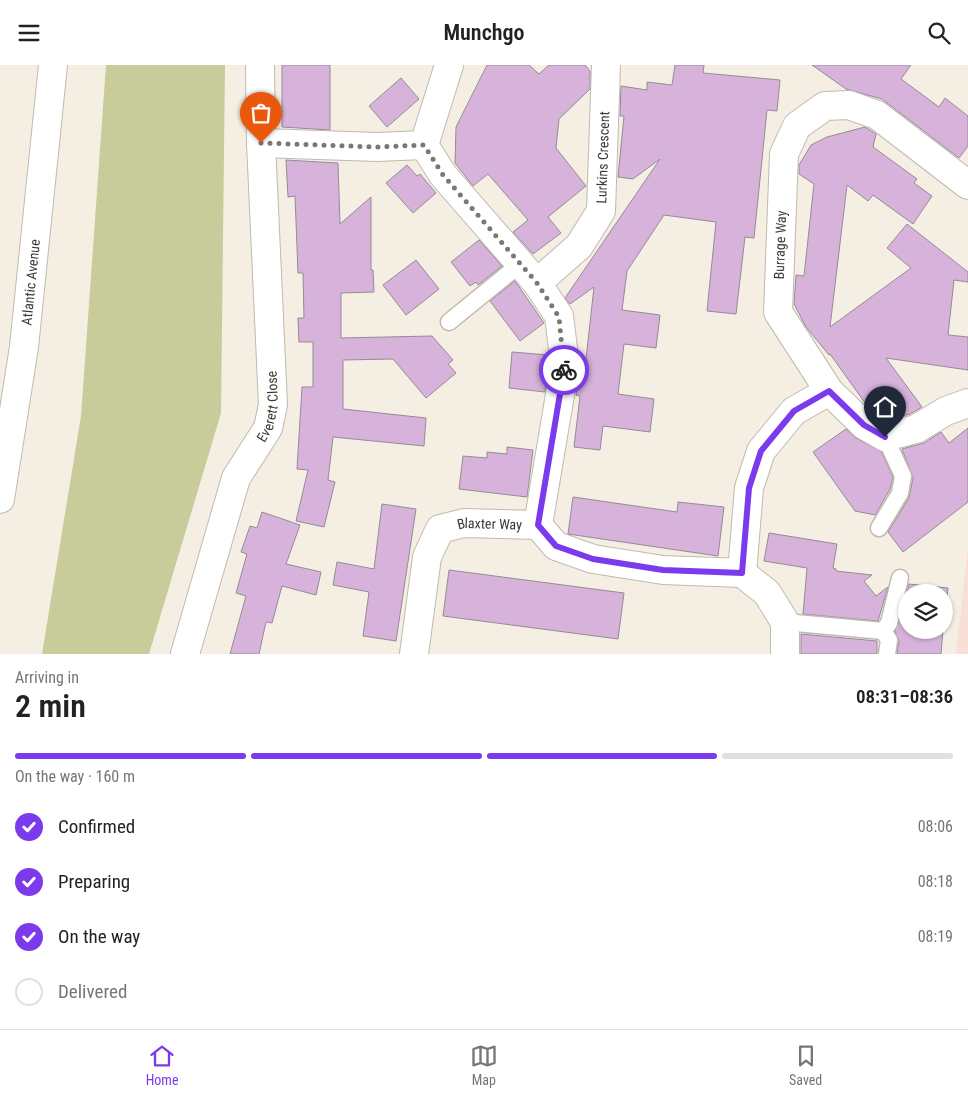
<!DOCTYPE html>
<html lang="en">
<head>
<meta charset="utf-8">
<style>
	:root { --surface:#fff; --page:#f6f6f6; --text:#222; --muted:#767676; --line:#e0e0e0; --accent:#7c3aed }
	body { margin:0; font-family:"Roboto Condensed",sans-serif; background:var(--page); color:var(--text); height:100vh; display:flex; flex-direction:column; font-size:19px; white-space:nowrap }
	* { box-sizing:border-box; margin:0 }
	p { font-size:16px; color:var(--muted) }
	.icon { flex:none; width:28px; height:28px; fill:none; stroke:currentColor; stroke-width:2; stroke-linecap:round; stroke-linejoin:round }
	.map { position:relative; height:589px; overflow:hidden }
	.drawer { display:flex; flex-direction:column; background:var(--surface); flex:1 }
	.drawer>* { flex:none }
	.controls { position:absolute; left:898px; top:519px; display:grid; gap:10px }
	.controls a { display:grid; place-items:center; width:55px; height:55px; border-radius:50%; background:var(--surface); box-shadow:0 1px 4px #0004; font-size:25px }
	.pin { position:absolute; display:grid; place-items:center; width:42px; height:42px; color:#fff; margin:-51px -21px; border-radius:50% 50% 50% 0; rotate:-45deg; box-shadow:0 0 5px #0007 }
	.pin .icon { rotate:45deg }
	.courier { position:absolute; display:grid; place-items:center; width:50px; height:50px; margin:-25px; border:4px solid #7c3aed; border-radius:50%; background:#fff; color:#222; box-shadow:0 1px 6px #0007 }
	.overview em { font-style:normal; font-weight:600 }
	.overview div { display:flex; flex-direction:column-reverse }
	.overview { display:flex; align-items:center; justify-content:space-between; height:85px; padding:0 15px }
	h1 { font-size:32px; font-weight:600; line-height:38px }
	.bar { display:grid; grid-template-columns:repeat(4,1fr); gap:8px 5px; align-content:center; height:60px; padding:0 15px }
	.bar i { height:6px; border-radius:4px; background:var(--line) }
	.bar .on { background:var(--accent) }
	.bar p { grid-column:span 4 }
	ol { padding:0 15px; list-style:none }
	li { display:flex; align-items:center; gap:15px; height:55px }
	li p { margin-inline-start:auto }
	li .icon { padding:5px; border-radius:50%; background:var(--accent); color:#fff; stroke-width:4 }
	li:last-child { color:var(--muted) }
	li i { width:28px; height:28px; border:2px solid var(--line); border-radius:50% }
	header { display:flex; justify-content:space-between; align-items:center; height:65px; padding:0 15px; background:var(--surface); font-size:22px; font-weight:600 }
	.menu { display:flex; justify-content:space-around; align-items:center; height:70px; border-top:1px solid var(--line); background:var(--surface); font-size:14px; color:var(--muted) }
	.menu a { display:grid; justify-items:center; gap:2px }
	.menu .on { color:var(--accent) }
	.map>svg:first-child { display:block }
	.commercial { fill:#f8dfd7 }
	.green { fill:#c8cc9b }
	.building { fill:#d7b3dc; stroke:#948b95 }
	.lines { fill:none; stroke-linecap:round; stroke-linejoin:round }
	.service-casing { stroke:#c0baaf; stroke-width:19 }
	.minor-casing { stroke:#c0baaf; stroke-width:30 }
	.tertiary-casing { stroke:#c0baaf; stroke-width:30 }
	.service { stroke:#fff; stroke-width:16 }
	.minor { stroke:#fff; stroke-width:28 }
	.tertiary { stroke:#fff; stroke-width:28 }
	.done { stroke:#7c7871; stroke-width:5; stroke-dasharray:0 9 }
	.route { stroke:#7c3aed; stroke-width:6 }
	.labels { text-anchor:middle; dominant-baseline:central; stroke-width:4.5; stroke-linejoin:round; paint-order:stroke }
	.street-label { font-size:14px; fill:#3b3834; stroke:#fff }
</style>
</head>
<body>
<header><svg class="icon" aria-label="menu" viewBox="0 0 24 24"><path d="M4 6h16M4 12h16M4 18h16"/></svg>Munchgo<svg class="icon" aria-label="search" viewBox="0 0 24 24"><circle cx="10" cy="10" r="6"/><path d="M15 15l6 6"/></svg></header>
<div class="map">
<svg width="968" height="589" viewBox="0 0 968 589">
	<rect width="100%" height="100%" fill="#f5eee3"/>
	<polygon class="commercial" points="968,484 968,589 956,589"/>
	<polygon class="green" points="106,0 225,0 221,348 149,589 42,589 81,351"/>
	<g class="building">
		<polygon points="282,0 330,0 330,65 282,62"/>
		<polygon points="487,0 529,0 539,9 549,0 585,0 590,6 590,24 559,54 556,83 586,121 548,152 561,168 533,189 513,167 528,155 488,109 473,121 455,98 456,62"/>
		<polygon points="675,0 704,0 703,8 780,15 777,46 767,45 754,173 745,172 736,249 707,246 716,157 664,150 627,206 622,245 660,250 656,283 624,279 618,329 654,334 650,367 603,361 600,385 574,382 580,331 576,330 580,294 586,294 594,222 570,239 565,233 660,94 633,114 618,112 624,51 620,51 621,21 647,25 647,17 672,20"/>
		<polygon points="812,0 911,0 901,14 939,42 945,33 968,51 968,81 959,93 882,34 846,24"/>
		<polygon points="401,13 419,34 387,62 369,41"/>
		<polygon points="865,62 876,69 873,82 917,114 914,118 932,131 913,159 873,130 868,136 847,120 830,262 911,203 887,183 907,159 968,207 968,217 954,215 948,270 968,272 968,305 886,293 922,342 910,349 887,355 868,342 830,289 829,290 806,262 794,239 796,210 804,211 814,119 799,109 799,100 811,80 827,72"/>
		<polygon points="286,95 338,98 340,159 371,132 371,205 373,205 374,227 341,228 341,273 432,271 453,295 448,299 456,308 426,333 393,294 343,295 343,344 426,353 424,381 333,372 328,415 335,417 324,462 296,456 308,405 297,404 302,322 313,322 313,277 299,277 298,253 304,253 303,208 298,208 295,131 288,132"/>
		<polygon points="407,100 417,111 420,109 436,128 413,148 386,118"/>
		<polygon points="479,175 502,201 478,220 476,217 470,221 451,197"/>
		<polygon points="416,195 439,224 406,250 383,220"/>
		<polygon points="515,216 544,258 520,276 490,236"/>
		<polygon points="512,287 548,290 549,300 545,327 509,323"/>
		<polygon points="968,363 968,437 903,487 888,467 909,433 913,413 902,384 924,378 941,367 949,378"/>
		<polygon points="846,364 856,373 881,386 893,412 890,424 875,450 855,446 813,387"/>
		<polygon points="507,382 533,385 527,432 459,424 463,391 487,393 487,387 507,389"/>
		<polygon points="573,432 677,447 678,437 724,442 718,491 568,469"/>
		<polygon points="382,439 416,444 396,576 363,571 369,527 333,520 337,497 374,504"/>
		<polygon points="262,447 300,460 286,499 321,507 316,530 282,521 272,558 266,557 259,589 230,589 246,531 236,528 247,489 241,487 250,461 257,463"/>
		<polygon points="769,468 837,479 833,503 836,504 836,506 872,510 864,516 876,531 888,522 878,556 803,549 807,503 764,496"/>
		<polygon points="449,505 624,528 618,574 443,551"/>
		<polygon points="909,519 948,523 944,561 944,528 907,528"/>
		<polygon points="906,530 906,565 943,565 941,589 897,589 899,576 895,566"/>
		<polygon points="801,569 877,576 877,589 801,589"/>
	</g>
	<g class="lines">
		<g class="service-casing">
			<g id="service">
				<polyline points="449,257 519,200"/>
				<polyline points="879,463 900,428 903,411 885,372"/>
				<polyline points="785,557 883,566 889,575 887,589"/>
				<polyline points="883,566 889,558 900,513"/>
			</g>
		</g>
		<g class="minor-casing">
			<g id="minor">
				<polyline points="449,0 424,80 443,110 537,218 559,251 565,300 538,460"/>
				<polyline points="261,78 377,82 424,80"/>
				<polyline points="968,120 877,50 849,40 825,41 797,61 784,89 778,247 829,326 864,360 885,372 916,364 946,346 968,338"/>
				<path id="s1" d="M537 218 579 181 601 146 606 0"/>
				<polyline points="538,460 556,481 593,494 663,505 742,508"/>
				<polyline points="742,508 749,423 761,386 794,346 829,326"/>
				<polyline points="742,508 767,528 785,557 785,589"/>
				<path id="s2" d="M185 589 236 413 268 363 273 340 261 78 260 0"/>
				<path id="s3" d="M414 589 427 492 440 464 464 458 538 460"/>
			</g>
		</g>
		<g class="tertiary-casing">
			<g id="tertiary">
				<path id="s4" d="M0 434 24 282 53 0"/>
			</g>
		</g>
		<use href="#service" class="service"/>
		<use href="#minor" class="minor"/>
		<use href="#tertiary" class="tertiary"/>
	</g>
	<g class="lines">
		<polyline class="done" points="261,78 377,82 424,80 443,110 537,218 559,252 564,305"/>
		<polyline class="route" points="564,305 538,460 556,481 593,494 663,505 742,508 749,423 761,386 794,346 829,326 864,360 885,372"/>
	</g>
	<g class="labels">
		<g class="street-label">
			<text stroke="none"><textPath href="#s1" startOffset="151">Lurkins Crescent</textPath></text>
			<text transform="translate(780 180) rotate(-88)">Burrage Way</text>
			<text stroke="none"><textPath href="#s4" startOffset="219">Atlantic Avenue</textPath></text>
			<text stroke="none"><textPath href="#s2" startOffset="264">Everett Close</textPath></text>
			<text stroke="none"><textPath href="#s3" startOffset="179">Blaxter Way</textPath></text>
		</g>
	</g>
</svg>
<div class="controls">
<a><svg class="icon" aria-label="layers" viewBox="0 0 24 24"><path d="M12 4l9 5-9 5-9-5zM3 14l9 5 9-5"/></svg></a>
</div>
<div class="pin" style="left:261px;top:78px;background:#ea580c"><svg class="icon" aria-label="bag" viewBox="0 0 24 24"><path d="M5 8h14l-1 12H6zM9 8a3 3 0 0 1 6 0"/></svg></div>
<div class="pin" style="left:885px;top:372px;background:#1f2937"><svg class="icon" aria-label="home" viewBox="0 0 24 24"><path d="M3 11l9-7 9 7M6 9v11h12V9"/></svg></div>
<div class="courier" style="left:564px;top:305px"><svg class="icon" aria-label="bike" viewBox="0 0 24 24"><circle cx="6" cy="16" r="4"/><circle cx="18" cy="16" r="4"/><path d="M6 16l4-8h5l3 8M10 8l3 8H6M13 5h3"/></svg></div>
</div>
<section class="drawer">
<div class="overview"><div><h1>2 min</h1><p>Arriving in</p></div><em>08:31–08:36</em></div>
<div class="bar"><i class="on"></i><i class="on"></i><i class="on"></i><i></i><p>On the way · 160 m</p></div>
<ol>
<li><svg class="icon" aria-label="check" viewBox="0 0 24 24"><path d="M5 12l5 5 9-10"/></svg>Confirmed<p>08:06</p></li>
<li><svg class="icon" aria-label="check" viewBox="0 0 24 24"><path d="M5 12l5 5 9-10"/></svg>Preparing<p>08:18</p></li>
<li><svg class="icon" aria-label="check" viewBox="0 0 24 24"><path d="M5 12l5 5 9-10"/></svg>On the way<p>08:19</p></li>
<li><i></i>Delivered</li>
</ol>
</section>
<nav class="menu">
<a class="on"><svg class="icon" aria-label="home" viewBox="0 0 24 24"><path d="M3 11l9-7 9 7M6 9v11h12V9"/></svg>Home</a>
<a><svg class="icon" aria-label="map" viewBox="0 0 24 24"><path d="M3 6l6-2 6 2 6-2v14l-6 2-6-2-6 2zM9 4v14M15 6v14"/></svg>Map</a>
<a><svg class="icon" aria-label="saved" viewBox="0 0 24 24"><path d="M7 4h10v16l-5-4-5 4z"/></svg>Saved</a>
</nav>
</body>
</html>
